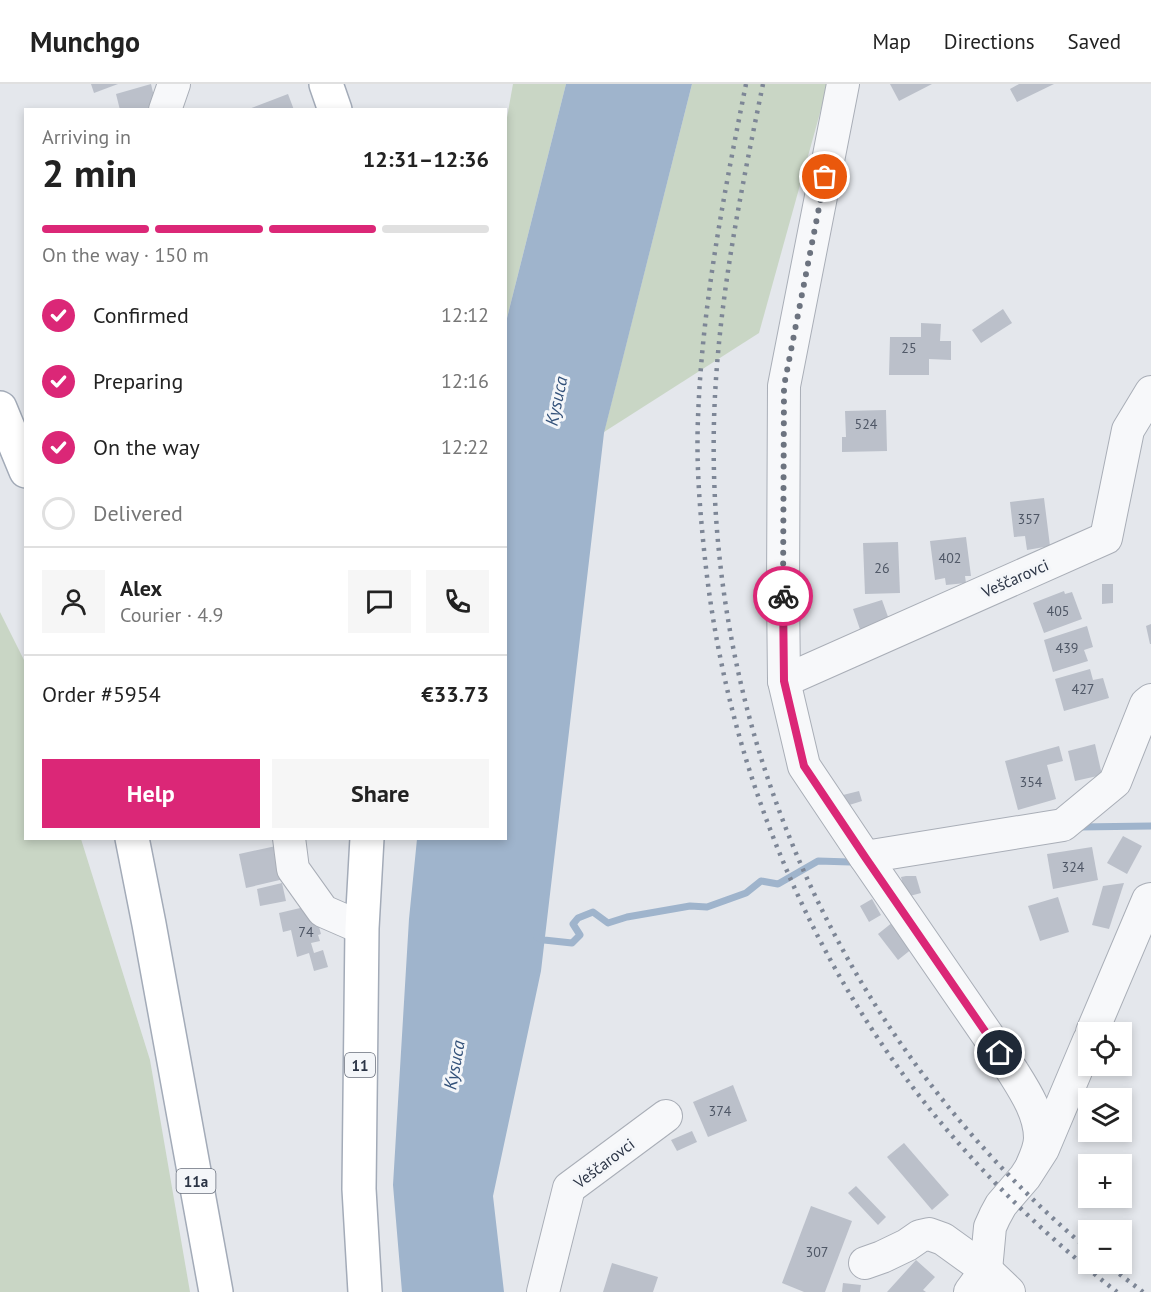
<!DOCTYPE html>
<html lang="en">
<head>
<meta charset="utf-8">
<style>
	:root { --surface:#fff; --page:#f6f6f6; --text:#222; --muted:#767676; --line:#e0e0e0; --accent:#db2777 }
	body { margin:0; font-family:"PT Sans",sans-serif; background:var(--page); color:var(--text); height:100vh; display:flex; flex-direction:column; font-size:22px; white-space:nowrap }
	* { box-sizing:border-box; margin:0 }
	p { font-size:20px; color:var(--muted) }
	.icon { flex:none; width:33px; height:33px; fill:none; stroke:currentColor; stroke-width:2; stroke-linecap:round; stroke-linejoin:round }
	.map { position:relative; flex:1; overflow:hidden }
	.sheet { position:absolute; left:24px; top:24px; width:483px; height:732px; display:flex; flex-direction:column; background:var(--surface); border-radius:0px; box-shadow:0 3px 9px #0003 }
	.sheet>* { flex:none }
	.fabs { position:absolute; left:1078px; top:938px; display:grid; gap:12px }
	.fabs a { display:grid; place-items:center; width:54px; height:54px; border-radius:0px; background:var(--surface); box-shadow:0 3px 9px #0003; font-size:30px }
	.pin { position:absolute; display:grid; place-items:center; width:51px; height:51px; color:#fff; margin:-26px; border:3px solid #fff; border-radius:50%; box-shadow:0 2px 6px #0007 }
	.courier { position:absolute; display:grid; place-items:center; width:60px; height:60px; margin:-30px; border:4px solid #db2777; border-radius:50%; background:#fff; color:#222; box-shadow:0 2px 8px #0007 }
	.head em { font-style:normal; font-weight:600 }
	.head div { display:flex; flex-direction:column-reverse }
	.head { display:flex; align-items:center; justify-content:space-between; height:102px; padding:0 18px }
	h1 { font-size:39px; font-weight:600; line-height:45px }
	.bar { display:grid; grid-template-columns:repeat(4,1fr); gap:9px 6px; align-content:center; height:72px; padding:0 18px }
	.bar i { height:8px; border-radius:4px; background:var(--line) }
	.bar .current { background:var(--accent) }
	.bar p { grid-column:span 4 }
	.line { display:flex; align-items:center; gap:15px; padding:0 18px; border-top:2px solid var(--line) }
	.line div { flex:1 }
	.round { display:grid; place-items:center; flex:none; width:63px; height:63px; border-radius:0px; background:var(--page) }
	ol { padding:0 18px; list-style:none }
	li { display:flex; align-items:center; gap:18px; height:66px }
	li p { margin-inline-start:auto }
	li .icon { padding:6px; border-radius:50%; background:var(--accent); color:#fff; stroke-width:4 }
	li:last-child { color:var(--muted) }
	li i { width:33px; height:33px; border:3px solid var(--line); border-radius:50% }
	.button { display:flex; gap:12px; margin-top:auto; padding:12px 18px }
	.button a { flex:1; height:69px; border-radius:0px; background:var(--accent); color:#fff; font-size:24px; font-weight:600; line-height:69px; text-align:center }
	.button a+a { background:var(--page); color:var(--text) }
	header { display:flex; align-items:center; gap:36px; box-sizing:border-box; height:84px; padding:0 30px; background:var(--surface); border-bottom:2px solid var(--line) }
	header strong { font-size:28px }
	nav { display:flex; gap:33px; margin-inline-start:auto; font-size:21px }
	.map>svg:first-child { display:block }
	.green { fill:#c9d6c5 }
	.water { fill:#9fb4cc }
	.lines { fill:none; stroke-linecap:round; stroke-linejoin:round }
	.stream { stroke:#9fb4cc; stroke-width:7 }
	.building { fill:#bbc0ca }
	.minor-casing { stroke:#a9aeb7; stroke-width:34 }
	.major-casing { stroke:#a3abb8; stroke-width:36 }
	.minor { stroke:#f7f8fa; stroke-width:32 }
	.major { stroke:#fff; stroke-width:33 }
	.rail { stroke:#7d8696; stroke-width:4.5; stroke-dasharray:3 6; stroke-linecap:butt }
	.done { stroke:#6c737f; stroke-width:6; stroke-dasharray:0 10.8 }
	.route { stroke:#db2777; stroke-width:8 }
	.labels { text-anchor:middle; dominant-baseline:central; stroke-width:6; stroke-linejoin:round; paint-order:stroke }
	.number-label { font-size:14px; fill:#4f5766 }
	.shield { fill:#f4f6f9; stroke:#676e7b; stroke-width:1.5 }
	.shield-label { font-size:15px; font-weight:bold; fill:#2b3445 }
	.street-label { font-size:16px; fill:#2b3445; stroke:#f4f6f9 }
	.water-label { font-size:18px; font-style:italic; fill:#34527a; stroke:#f4f6f9 }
</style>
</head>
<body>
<header>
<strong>Munchgo</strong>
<nav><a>Map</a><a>Directions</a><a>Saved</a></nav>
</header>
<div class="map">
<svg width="1151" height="1208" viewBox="0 0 1151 1208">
	<rect width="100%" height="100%" fill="#e4e7ec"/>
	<g class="green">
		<polygon points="513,0 566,0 506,238 506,39"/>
		<polygon points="692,0 828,0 759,249 604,348"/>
		<polygon points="0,528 25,578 26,754 81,755 150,976 190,1208 0,1208"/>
	</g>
	<polygon class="water" points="566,0 692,0 604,349 541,887 493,1112 504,1208 402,1208 393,1101 409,835 417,755 506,754 506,238"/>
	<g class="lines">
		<g class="stream">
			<polyline points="1079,743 1151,742"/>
			<polyline points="537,853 544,856 572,859 580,851 573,840 578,834 593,828 608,839 627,833 690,822 707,823 746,809 761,797 778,800 818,777 850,778"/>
		</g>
	</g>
	<g class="building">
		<polygon points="91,0 118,0 94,9"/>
		<polygon points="151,0 157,25 120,26 116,10"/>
		<polygon points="890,0 932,0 899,17"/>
		<polygon points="1019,0 1054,0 1017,18 1010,5"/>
		<polygon points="288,10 294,26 249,26 249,25"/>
		<polygon points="1003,225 1012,239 981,259 972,246"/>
		<polygon points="921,239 941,240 940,257 951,257 951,276 929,275 929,291 889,291 890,253 921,253"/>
		<polygon points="886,326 887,367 842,368 842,353 846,353 845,327"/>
		<polygon points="1044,414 1050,462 1027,466 1025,452 1014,453 1010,418"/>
		<polygon points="966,453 971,492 965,492 966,499 946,501 945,494 935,496 930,457"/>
		<polygon points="898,458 900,509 865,510 863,459"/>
		<polygon points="1102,500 1113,500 1113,519 1102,520"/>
		<polygon points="1064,507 1065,510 1072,508 1082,535 1044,549 1033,519"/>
		<polygon points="882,516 892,544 863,554 853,525"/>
		<polygon points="1151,540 1151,560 1150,560 1146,542"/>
		<polygon points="1087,542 1093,563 1084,566 1088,577 1053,588 1044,556"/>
		<polygon points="1090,585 1093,596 1103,594 1109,614 1064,627 1055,595"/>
		<polygon points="1095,660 1102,691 1075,697 1068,667"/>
		<polygon points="1059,662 1063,677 1047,681 1056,715 1018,726 1005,677"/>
		<polygon points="859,707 862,717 843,723 839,712"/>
		<polygon points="1123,752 1142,762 1127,790 1107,779"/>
		<polygon points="276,762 284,795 246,804 239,770"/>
		<polygon points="1092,763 1098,796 1053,805 1047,770"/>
		<polygon points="906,792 916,792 921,809 906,813 901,793"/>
		<polygon points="282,799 286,817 260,822 257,805"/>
		<polygon points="1124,799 1109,845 1092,841 1103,802"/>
		<polygon points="1058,813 1069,848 1040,857 1028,822"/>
		<polygon points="872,815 881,831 869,838 860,822"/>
		<polygon points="313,821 321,850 318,851 320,857 311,859 314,869 323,866 328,883 314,887 309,869 297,873 291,846 283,848 279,829"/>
		<polygon points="893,838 913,864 898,876 878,850"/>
		<polygon points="733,1001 747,1037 708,1053 693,1018"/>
		<polygon points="692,1047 697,1058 677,1067 671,1056"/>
		<polygon points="904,1059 949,1111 932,1126 887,1073"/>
		<polygon points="856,1102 886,1133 878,1141 848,1109"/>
		<polygon points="811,1122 852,1137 825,1208 804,1208 782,1199"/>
		<polygon points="916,1176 935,1193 923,1206 926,1208 887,1208"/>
		<polygon points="612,1179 658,1193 653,1208 603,1208"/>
		<polygon points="843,1199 861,1201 860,1208 842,1208"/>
	</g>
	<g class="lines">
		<g class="minor-casing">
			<g id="minor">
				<path d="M843 0 784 302 783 507 784 597 804 682 865 773 1013 988C1025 1007 1040 1030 1040 1054 1040 1063 1036 1072 1032 1081"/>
				<polyline points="165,26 174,0"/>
				<polyline points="784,597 1106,454 1128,346 1151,308"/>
				<polyline points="289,754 293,785 323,827 362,844"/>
				<polyline points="865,773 1063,741 1115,698 1146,620 1151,616"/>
				<polyline points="1092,948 1148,816 1151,815"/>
				<polyline points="865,1179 882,1173 907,1161 920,1152 929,1150 943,1155 986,1186 1009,1208"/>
				<polyline points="543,1208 569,1104 666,1032"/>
				<polyline points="970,1208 986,1186 990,1143 995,1132 1001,1121 1025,1093 1043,1065 1089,956"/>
			</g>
		</g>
		<g class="major-casing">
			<g id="major">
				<polyline points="326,0 335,26"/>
				<polyline points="0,324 26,387"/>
				<polyline points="132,754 149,840 216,1208"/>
				<polyline points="365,1208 359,1105 362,844 367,754"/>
			</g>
		</g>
		<use href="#minor" class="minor"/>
		<use href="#major" class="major"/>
		<g class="rail">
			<path d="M746 0C724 110 702 221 698 334 696 381 700 428 705 475 727 680 809 881 942 1040 994 1102 1053 1158 1117 1208"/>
			<path d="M763 0C740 112 717 223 714 337 706 656 845 961 1089 1166"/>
			<polyline points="1105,1179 1143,1208"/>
		</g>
	</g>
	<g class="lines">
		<polyline class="done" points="783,512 784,302 825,93"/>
		<polyline class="route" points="783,512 784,597 804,682 865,773 1000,969"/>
	</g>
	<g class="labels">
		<g class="number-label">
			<text x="909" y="264">25</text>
			<text x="866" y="340">524</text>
			<text x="1029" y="435">357</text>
			<text x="950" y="474">402</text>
			<text x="882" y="484">26</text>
			<text x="1058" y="527">405</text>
			<text x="1067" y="564">439</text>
			<text x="1083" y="605">427</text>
			<text x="1031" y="698">354</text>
			<text x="1073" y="783">324</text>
			<text x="306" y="848">74</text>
			<text x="720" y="1027">374</text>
			<text x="817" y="1168">307</text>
		</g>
		<g class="shield">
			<rect x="345" y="969" width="30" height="24" rx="4.5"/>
			<rect x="176.5" y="1085" width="39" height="24" rx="4.5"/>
		</g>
		<g class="shield-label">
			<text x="360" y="981">11</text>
			<text x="196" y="1097">11a</text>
		</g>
		<g class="street-label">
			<text transform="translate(1015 494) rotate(-24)">Veščarovci</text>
			<text transform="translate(604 1079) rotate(-37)">Veščarovci</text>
		</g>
		<g class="water-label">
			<text transform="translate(556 317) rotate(-78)">Kysuca</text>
			<text transform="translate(454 981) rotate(-80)">Kysuca</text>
		</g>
	</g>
</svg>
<div class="fabs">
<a><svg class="icon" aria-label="locate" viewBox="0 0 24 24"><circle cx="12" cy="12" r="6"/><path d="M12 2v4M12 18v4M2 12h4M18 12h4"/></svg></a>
<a><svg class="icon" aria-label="layers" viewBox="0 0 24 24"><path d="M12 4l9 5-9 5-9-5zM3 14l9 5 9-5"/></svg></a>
<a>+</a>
<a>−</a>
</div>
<div class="pin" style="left:825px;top:93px;background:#ea580c"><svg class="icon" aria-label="bag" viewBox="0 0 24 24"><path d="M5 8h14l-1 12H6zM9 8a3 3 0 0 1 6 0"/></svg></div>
<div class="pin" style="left:1000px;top:969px;background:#1f2937"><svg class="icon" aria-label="home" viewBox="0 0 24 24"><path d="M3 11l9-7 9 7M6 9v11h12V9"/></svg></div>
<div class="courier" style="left:783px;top:512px"><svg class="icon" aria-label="bike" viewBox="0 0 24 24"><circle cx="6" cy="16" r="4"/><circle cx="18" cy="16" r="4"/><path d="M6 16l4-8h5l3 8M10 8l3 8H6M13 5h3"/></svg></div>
<section class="sheet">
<div class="head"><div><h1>2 min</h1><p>Arriving in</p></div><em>12:31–12:36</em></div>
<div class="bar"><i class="current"></i><i class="current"></i><i class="current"></i><i></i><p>On the way · 150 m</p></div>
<ol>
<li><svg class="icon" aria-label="check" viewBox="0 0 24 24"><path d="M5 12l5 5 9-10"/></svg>Confirmed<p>12:12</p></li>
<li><svg class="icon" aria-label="check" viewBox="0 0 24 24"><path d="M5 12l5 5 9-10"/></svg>Preparing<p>12:16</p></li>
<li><svg class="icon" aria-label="check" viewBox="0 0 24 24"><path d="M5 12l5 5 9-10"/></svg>On the way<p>12:22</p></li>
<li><i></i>Delivered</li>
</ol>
<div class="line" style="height:108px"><a class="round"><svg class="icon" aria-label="person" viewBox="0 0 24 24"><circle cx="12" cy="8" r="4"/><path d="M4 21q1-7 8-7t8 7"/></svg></a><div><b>Alex</b><p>Courier · 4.9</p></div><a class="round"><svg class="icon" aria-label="chat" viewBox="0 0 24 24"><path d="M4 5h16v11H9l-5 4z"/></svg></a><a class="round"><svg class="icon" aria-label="phone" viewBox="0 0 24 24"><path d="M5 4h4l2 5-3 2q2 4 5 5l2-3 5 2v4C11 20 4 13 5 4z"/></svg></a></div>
<div class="line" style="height:78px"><div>Order #5954</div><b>€33.73</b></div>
<div class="button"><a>Help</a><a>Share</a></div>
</section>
</div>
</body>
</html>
